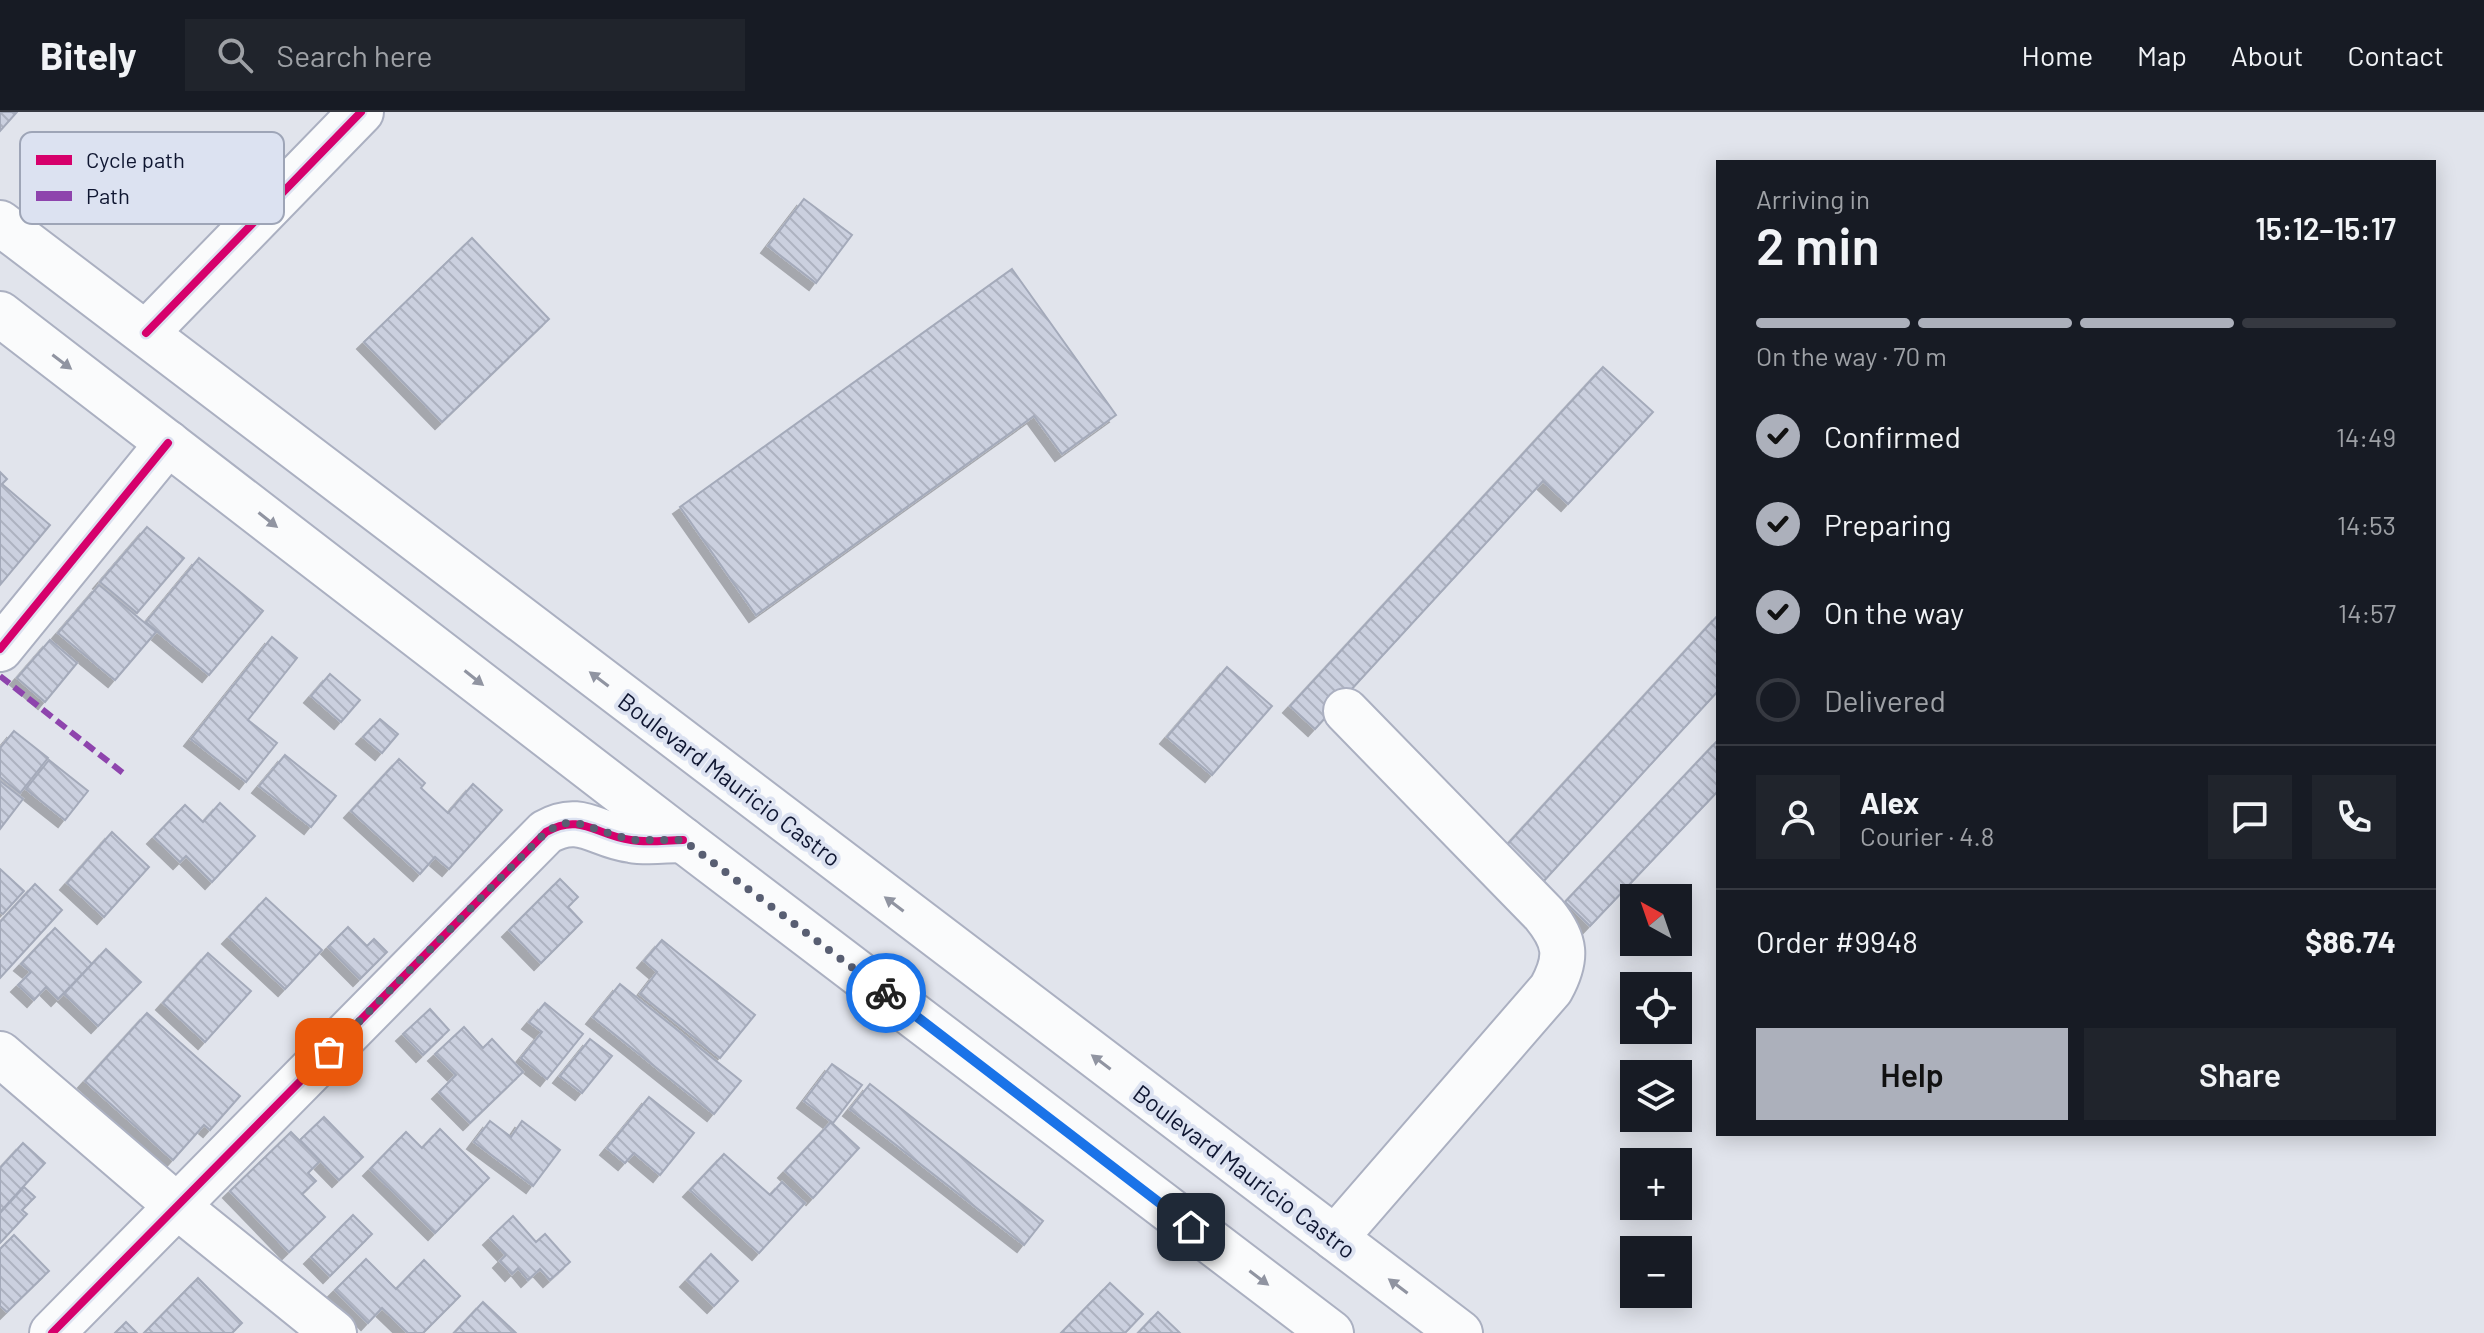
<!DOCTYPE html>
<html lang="en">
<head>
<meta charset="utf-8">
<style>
	:root { --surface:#171b24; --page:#20242c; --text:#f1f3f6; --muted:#9ea1a6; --line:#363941; --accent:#acb0bb }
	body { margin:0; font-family:Barlow,sans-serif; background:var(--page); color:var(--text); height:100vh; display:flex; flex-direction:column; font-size:30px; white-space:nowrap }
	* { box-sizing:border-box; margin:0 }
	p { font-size:26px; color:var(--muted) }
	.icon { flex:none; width:44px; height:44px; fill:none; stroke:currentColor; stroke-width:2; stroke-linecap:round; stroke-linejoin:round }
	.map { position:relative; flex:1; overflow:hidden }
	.details { position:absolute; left:1716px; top:48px; width:720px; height:976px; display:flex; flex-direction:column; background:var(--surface); border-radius:0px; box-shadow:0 4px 20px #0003 }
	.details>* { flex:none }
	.needle { width:52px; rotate:320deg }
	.controls { position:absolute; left:1620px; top:772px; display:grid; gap:16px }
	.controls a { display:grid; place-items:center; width:72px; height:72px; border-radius:0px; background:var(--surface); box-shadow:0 4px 20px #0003; font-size:40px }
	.pin { position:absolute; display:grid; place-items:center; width:68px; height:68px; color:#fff; margin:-34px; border-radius:16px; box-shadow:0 4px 12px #0006 }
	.courier { position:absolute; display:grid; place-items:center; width:80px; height:80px; margin:-40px; border:6px solid #1a73e8; border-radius:50%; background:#fff; color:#222; box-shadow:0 2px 10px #0007 }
	.headline em { font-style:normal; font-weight:600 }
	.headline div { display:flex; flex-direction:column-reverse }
	.headline { display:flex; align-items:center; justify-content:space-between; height:136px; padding:0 40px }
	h1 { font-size:52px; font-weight:600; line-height:60px }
	.bar { display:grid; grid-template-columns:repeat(4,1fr); gap:12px 8px; align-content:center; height:96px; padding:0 40px }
	.bar i { height:10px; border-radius:6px; background:var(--line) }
	.bar .selected { background:var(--accent) }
	.bar p { grid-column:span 4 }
	.line { display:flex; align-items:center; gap:20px; padding:0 40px; border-top:2px solid var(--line) }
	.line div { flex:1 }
	.round { display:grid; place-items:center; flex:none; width:84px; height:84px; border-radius:0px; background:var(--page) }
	ol { padding:0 40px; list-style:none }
	li { display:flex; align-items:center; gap:24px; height:88px }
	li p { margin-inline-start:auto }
	li .icon { padding:8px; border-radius:50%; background:var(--accent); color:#111; stroke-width:4 }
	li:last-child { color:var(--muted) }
	li i { width:44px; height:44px; border:4px solid var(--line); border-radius:50% }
	.button { display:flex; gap:16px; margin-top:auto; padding:16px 40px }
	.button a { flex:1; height:92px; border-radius:0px; background:var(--accent); color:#111; font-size:32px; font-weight:600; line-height:92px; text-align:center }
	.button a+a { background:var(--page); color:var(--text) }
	header { display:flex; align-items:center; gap:48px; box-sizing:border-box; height:112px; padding:0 40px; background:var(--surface); border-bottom:2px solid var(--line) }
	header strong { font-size:38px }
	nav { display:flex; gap:44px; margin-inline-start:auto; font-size:28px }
	.search { width:560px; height:72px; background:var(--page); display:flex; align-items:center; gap:20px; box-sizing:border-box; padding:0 28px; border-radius:0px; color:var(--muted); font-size:30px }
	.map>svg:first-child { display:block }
	.building { fill:url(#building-back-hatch); stroke:#a4aaba; stroke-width:2; filter:url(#shadow) }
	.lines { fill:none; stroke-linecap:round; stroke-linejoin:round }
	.minor-casing { stroke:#abb0c1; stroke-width:48 }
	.major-casing { stroke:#abb0c1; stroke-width:48 }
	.minor { stroke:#fafbfc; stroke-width:44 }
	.major { stroke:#fafbfc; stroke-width:44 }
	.quiet { stroke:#8e44ad; stroke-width:6; stroke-dasharray:12 6; stroke-linecap:butt }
	.cycleway-casing { stroke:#dce2f1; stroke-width:13 }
	.cycleway { stroke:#d6006c; stroke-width:8 }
	.oneway { fill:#9094a1 }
	.done { stroke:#585e72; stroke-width:8; stroke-dasharray:0 14.4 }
	.route { stroke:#1a73e8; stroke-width:10 }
	.labels { text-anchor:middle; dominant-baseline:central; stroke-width:8; stroke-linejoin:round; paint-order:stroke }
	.street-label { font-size:24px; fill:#0f1631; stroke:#dce2f1 }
	.key { fill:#dce2f1; stroke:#9ea5b7; stroke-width:2 }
	.key-label { font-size:22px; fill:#0f1631 }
</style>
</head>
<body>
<header>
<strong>Bitely</strong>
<div class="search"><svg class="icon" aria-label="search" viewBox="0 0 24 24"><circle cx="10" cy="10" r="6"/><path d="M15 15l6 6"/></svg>Search here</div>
<nav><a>Home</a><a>Map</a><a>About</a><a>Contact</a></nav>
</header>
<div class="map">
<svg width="2484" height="1221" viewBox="0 0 2484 1221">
	<defs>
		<pattern id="building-back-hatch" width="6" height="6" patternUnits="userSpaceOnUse" patternTransform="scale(2)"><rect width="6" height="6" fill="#cbd0df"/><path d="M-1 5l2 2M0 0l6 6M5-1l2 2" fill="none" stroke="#adb2c0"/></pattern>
		<filter id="shadow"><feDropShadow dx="-7" dy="7" stdDeviation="0" flood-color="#0004"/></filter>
	</defs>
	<rect width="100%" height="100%" fill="#e1e4ec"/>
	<g class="building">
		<polygon points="0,0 17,0 0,19"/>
		<polygon points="804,87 852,123 816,171 768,134"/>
		<polygon points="472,126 549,207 442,310 364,230"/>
		<polygon points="1012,157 1116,303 1062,342 1034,304 756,503 680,395"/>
		<polygon points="1603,255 1653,300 1568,392 1543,369 1315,617 1290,594"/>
		<polygon points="0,360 7,367 2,372 50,413 0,473"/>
		<polygon points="147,415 184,446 137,501 100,470"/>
		<polygon points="199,446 263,499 209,563 146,510"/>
		<polygon points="99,473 156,520 115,568 58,521"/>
		<polygon points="1718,503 1718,579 1542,771 1504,736"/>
		<polygon points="272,525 297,546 248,608 277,631 246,670 191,627"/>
		<polygon points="50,528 77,551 45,590 17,566"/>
		<polygon points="1227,555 1272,594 1212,663 1167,625"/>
		<polygon points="330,562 360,588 341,610 311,584"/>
		<polygon points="380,607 398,622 382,641 363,625"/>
		<polygon points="14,619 48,646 20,681 0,665 0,636"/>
		<polygon points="1718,628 1718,679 1590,814 1565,790"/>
		<polygon points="285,643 336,684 311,715 259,674"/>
		<polygon points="399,647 425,671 421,676 448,701 473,672 502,698 449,757 435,745 420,762 351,699"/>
		<polygon points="49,648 88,679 65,708 26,677"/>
		<polygon points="0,669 23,687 0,717"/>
		<polygon points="220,691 255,724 212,770 186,744 180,750 154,725 185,693 203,710"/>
		<polygon points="112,720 149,755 104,805 67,771"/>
		<polygon points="0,757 24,779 3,802 0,800"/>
		<polygon points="560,767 578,785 568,795 582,810 541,851 509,818"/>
		<polygon points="35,772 62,798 0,866 0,810"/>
		<polygon points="266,786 322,838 285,877 229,825"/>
		<polygon points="348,815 367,834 374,827 387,840 360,867 328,835"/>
		<polygon points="55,816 92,852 58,887 46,875 34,888 18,873 31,860 21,852"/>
		<polygon points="662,828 755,903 720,946 640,882 657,860 644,849"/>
		<polygon points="106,837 141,870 98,914 64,882"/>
		<polygon points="208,841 251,879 205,930 163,891"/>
		<polygon points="620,872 741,969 714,1002 593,905"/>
		<polygon points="545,891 583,922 547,967 521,946 542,920 529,910"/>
		<polygon points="430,897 449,918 423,943 403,922"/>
		<polygon points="147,901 240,984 210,1018 204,1013 173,1048 85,969"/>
		<polygon points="464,915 483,936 492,927 523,960 470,1011 439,980 456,963 435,942"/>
		<polygon points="590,927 612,944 582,981 560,964"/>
		<polygon points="832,952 862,973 833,1011 804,989"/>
		<polygon points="870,972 1043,1109 1024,1133 850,997"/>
		<polygon points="649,985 694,1021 660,1063 634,1041 625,1051 607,1036"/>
		<polygon points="324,1005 363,1045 339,1068 300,1028"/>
		<polygon points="490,1009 511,1025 522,1009 560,1038 533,1074 474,1030"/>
		<polygon points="831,1010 859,1036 813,1086 785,1059"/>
		<polygon points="440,1017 489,1066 435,1121 370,1057 406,1020 422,1036"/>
		<polygon points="291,1020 320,1049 308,1061 316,1069 302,1082 325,1105 289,1140 230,1079"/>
		<polygon points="23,1031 45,1051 0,1100 0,1056"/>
		<polygon points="724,1042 770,1083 782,1070 805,1091 759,1141 690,1078"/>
		<polygon points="24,1075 35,1085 22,1098 27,1102 0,1131 0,1101"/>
		<polygon points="353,1103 372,1122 330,1164 311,1145"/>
		<polygon points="513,1104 536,1130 545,1122 570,1150 550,1168 540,1157 528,1168 518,1156 512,1162 500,1149 506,1143 490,1126"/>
		<polygon points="14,1123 49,1159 7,1200 0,1194 0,1137"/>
		<polygon points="711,1142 738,1169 714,1194 687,1168"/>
		<polygon points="366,1147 396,1177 424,1148 460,1184 423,1221 408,1221 382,1196 368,1211 335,1178"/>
		<polygon points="198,1166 242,1211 232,1221 144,1221"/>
		<polygon points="1110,1171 1143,1202 1125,1221 1061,1221"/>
		<polygon points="483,1190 516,1221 454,1221"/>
		<polygon points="1158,1200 1180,1221 1138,1221"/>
		<polygon points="126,1210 137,1221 115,1221"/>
	</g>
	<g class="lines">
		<g class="minor-casing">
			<g id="minor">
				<polyline points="146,221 361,0"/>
				<polyline points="0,537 168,331"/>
				<polyline points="0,942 177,1094 334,1221"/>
				<path d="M1335 1126 1551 877C1568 846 1566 829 1544 802L1346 599"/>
				<path d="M52 1221 546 720C581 700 597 724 631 728 648 731 666 728 683 728"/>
			</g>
		</g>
		<g class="major-casing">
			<g id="major">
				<polyline points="0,111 1460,1221"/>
				<polyline points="0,202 683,728 1331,1221"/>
			</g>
		</g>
		<use href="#minor" class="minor"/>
		<use href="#major" class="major"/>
		<polyline class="quiet" points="0,564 123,661"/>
		<g class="cycleway-casing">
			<g id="cycleway">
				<polyline points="146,221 361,0"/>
				<polyline points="0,537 168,331"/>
				<path d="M52 1221 546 720C581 700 597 724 631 728 648 731 666 728 683 728"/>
			</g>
		</g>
		<use href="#cycleway" class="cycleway"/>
	</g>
	<defs><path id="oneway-solid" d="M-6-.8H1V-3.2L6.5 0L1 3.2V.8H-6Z" transform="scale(2)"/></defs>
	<g class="oneway">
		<use href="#oneway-solid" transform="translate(62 250) rotate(37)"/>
		<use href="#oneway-solid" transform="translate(268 408) rotate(38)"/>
		<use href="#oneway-solid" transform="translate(474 566) rotate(38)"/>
		<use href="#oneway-solid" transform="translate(599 567) rotate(-143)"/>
		<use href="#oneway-solid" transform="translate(894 792) rotate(-143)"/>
		<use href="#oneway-solid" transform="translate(1101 950) rotate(-143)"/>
		<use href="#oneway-solid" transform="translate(1259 1166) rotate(37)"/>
		<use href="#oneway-solid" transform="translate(1398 1174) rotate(-143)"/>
	</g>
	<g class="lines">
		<polyline class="done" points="329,940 546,720 562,711 580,712 631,728 683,728 886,881"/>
		<polyline class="route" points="886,881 1191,1115"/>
	</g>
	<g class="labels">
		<g class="street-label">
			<text transform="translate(730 667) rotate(37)">Boulevard Mauricio Castro</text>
			<text transform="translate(1245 1059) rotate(37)">Boulevard Mauricio Castro</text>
		</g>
	</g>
	<rect x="20" y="20" width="264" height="92" rx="12" class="key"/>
	<rect x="36" y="43" width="36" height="10" fill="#d6006c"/>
	<rect x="36" y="79" width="36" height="10" fill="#8e44ad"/>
	<g class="key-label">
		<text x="86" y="56">Cycle path</text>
		<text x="86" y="92">Path</text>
	</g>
</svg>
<div class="controls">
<a><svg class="needle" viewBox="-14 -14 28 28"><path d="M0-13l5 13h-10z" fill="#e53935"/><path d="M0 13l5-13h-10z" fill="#9ea1a6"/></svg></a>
<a><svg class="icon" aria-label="locate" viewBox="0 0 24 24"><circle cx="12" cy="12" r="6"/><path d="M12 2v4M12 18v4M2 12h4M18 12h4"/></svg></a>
<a><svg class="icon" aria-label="layers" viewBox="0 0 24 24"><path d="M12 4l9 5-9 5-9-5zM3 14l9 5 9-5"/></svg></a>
<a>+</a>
<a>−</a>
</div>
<div class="pin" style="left:329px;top:940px;background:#ea580c"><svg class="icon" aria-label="bag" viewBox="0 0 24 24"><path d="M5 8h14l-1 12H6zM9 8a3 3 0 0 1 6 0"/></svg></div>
<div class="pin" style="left:1191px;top:1115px;background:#1f2937"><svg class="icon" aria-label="home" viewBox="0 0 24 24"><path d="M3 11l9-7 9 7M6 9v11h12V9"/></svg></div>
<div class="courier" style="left:886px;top:881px"><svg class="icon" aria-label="bike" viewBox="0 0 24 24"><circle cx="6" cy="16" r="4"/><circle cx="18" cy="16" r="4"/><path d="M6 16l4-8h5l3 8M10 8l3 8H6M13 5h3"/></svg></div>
<section class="details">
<div class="headline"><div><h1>2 min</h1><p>Arriving in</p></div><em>15:12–15:17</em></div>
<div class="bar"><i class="selected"></i><i class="selected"></i><i class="selected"></i><i></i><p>On the way · 70 m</p></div>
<ol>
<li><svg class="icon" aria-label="check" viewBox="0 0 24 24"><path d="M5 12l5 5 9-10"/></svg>Confirmed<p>14:49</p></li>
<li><svg class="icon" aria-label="check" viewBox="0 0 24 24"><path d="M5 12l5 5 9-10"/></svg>Preparing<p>14:53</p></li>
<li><svg class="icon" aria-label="check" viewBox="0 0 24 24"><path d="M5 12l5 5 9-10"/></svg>On the way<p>14:57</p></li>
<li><i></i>Delivered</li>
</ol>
<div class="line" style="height:144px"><a class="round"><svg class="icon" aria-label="person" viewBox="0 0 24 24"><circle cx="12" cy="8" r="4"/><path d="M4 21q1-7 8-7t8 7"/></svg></a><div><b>Alex</b><p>Courier · 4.8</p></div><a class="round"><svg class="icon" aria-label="chat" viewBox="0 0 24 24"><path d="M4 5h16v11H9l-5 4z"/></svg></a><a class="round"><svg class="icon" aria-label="phone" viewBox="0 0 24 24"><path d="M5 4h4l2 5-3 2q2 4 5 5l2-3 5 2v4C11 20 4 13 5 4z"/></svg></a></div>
<div class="line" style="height:104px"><div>Order #9948</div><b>$86.74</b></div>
<div class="button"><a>Help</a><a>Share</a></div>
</section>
</div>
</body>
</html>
